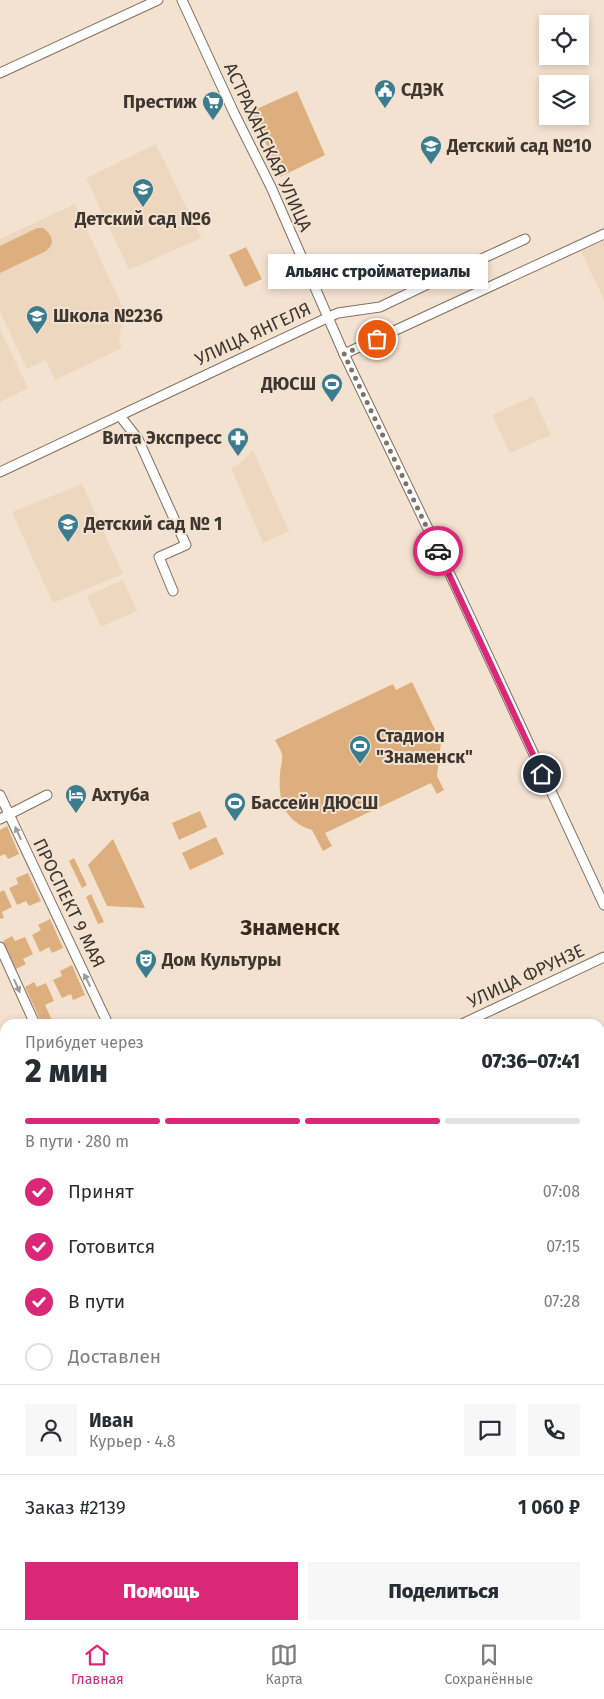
<!DOCTYPE html>
<html lang="ru">
<head>
<meta charset="utf-8">
<style>
	:root { --surface:#fff; --page:#f7f7f7; --text:#2b2b33; --muted:#7c7c81; --line:#e1e1e2; --accent:#db2777 }
	body { margin:0; font-family:"Fira Sans",sans-serif; background:var(--page); color:var(--text); height:100vh; display:flex; flex-direction:column; font-size:19px; white-space:nowrap }
	* { box-sizing:border-box; margin:0 }
	p { font-size:16px; color:var(--muted) }
	.icon { flex:none; width:28px; height:28px; fill:none; stroke:currentColor; stroke-width:2; stroke-linecap:round; stroke-linejoin:round }
	.map { position:relative; flex:1; overflow:hidden }
	.drawer { position:absolute; left:0px; top:1019px; width:605px; height:611px; display:flex; flex-direction:column; background:var(--surface); border-radius:15px 15px 0 0; box-shadow:0 2px 8px #0003 }
	.drawer>* { flex:none }
	.fabs { position:absolute; left:539px; top:15px; display:grid; gap:10px }
	.fabs a { display:grid; place-items:center; width:50px; height:50px; border-radius:0px; background:var(--surface); box-shadow:0 2px 8px #0003; font-size:25px }
	.pin { position:absolute; display:grid; place-items:center; width:42px; height:42px; color:#fff; margin:-21px; border:2px solid #fff; border-radius:50%; box-shadow:0 1px 5px #0007 }
	.courier { position:absolute; display:grid; place-items:center; width:50px; height:50px; margin:-25px; border:4px solid #db2777; border-radius:50%; background:#fff; color:#222; box-shadow:0 1px 6px #0007 }
	.bubble { position:absolute; height:35px; border-radius:0px; background:var(--surface); box-shadow:0 2px 8px #0003; font-size:16px; font-weight:800; line-height:35px; text-align:center }
	.summary em { font-style:normal; font-weight:800 }
	.summary div { display:flex; flex-direction:column-reverse }
	.summary { display:flex; align-items:center; justify-content:space-between; height:85px; padding:0 25px }
	h1 { font-size:32px; font-weight:800; line-height:38px }
	.bar { display:grid; grid-template-columns:repeat(4,1fr); gap:8px 5px; align-content:center; height:60px; padding:0 25px }
	.bar i { height:6px; border-radius:4px; background:var(--line) }
	.bar .active { background:var(--accent) }
	.bar p { grid-column:span 4 }
	.line { display:flex; align-items:center; gap:12px; padding:0 25px; border-top:1px solid var(--line) }
	.line div { flex:1 }
	.round { display:grid; place-items:center; flex:none; width:52px; height:52px; border-radius:0px; background:var(--page) }
	ol { padding:0 25px; list-style:none }
	li { display:flex; align-items:center; gap:15px; height:55px }
	li p { margin-inline-start:auto }
	li .icon { padding:5px; border-radius:50%; background:var(--accent); color:#fff; stroke-width:4 }
	li:last-child { color:var(--muted) }
	li i { width:28px; height:28px; border:2px solid var(--line); border-radius:50% }
	.primary-button { display:flex; gap:10px; margin-top:auto; padding:10px 25px }
	.primary-button a { flex:1; height:58px; border-radius:0px; background:var(--accent); color:#fff; font-size:20px; font-weight:800; line-height:58px; text-align:center }
	.primary-button a+a { background:var(--page); color:var(--text) }
	.tabs { display:flex; justify-content:space-around; align-items:center; height:70px; border-top:1px solid var(--line); background:var(--surface); font-size:14px; color:var(--muted) }
	.tabs a { display:grid; justify-items:center; gap:2px }
	.tabs .active { color:var(--accent) }
	.map>svg:first-child { display:block }
	.built { fill:#eed7bf }
	.green { fill:#ddaf7f }
	.lines { fill:none; stroke-linecap:round; stroke-linejoin:round }
	.minor-casing { stroke:#807061; stroke-width:11 }
	.minor { stroke:#fff; stroke-width:9 }
	.oneway { fill:#9e9b98 }
	.done { stroke:#7e7368; stroke-width:5; stroke-dasharray:0 9 }
	.route { stroke:#db2777; stroke-width:6 }
	.labels { text-anchor:middle; dominant-baseline:central; stroke-width:4; stroke-linejoin:round; paint-order:stroke }
	.poi-label { font-size:18px; font-weight:bold; fill:#3e3730; stroke:#f4e2d1; text-anchor:start }
	.street-label { font-size:18px; fill:#3e3730; stroke:#f4e2d1 }
	.district-label { font-size:22px; font-weight:bold; fill:#372a1c; stroke:#f4e2d1 }
</style>
</head>
<body>
<div class="map">
<svg width="604" height="1629" viewBox="0 0 604 1629">
	<rect width="100%" height="100%" fill="#f4e2d1"/>
	<g class="built">
		<polygon points="156,144 201,238 129,270 86,178"/>
		<polygon points="75,204 124,310 119,340 122,348 55,380 46,360 27,369 0,312 0,239"/>
		<polygon points="604,241 604,300 581,251"/>
		<polygon points="0,329 28,388 0,402"/>
		<polygon points="533,396 551,435 510,453 492,415"/>
		<polygon points="253,450 289,531 263,543 231,468 238,465"/>
		<polygon points="82,484 123,574 53,603 12,512"/>
		<polygon points="123,580 137,611 101,627 87,596"/>
	</g>
	<g class="green">
		<polygon points="297,91 325,155 280,177 252,111"/>
		<path d="M37 228H43C53 235 56 245 44 252L0 273V246Z"/>
		<polygon points="246,247 262,279 245,287 229,255"/>
		<path d="M412 682 441 742 437 776 444 790 437 794 431 783 325 833 332 846 323 851 312 830C284 821 278 801 280 774 280 768 283 760 282 755 281 750 277 744 275 740L393 684 396 690Z"/>
		<polygon points="200,811 207,827 179,840 172,823"/>
		<polygon points="7,826 19,854 8,859 5,854 0,856 0,830"/>
		<polygon points="216,837 224,854 190,870 182,853"/>
		<polygon points="113,839 145,908 107,906 88,865"/>
		<polygon points="74,858 87,885 82,888 69,861"/>
		<polygon points="28,873 41,901 29,906 26,901 17,905 9,888 18,884 16,878"/>
		<polygon points="4,890 12,907 2,912 4,918 0,919 0,892"/>
		<polygon points="91,894 104,922 98,924 86,897"/>
		<polygon points="50,919 63,948 52,953 49,947 40,952 32,935 41,930 38,925"/>
		<polygon points="12,936 15,941 25,937 33,954 23,959 26,964 16,969 3,941"/>
		<polygon points="72,965 85,995 73,1000 71,994 62,998 53,980 62,976 60,971"/>
		<polygon points="34,982 37,987 46,983 54,1001 45,1005 52,1020 42,1024 25,987"/>
		<polygon points="604,1435 604,1504 600,1496 600,1437"/>
		<polygon points="604,1580 604,1629 583,1629 581,1625 600,1625 600,1587"/>
		<polygon points="318,1625 388,1625 390,1629 320,1629"/>
	</g>
	<g class="lines">
		<g class="minor-casing">
			<g id="minor">
				<polyline points="182,0 234,113 271,187 344,354 457,589 604,905"/>
				<polyline points="0,73 158,0"/>
				<polyline points="344,354 604,234"/>
				<polyline points="120,416 138,439 186,545 159,557 173,591"/>
				<polyline points="0,472 329,317 338,313 380,307 453,272 525,239"/>
				<polyline points="0,795 108,1024"/>
				<polyline points="0,819 47,795"/>
				<polyline points="0,947 35,1024"/>
				<polyline points="462,1024 604,957"/>
				<polyline points="0,1057 5,1055"/>
				<polyline points="0,1239 5,1237"/>
				<polyline points="0,1403 5,1400"/>
				<polyline points="0,1469 5,1480"/>
				<polyline points="0,1566 5,1564"/>
				<polyline points="72,1625 74,1629"/>
				<polyline points="315,1625 317,1629"/>
				<polyline points="256,1629 265,1625"/>
			</g>
		</g>
		<use href="#minor" class="minor"/>
	</g>
	<defs><path id="oneway-solid" d="M-6-.8H1V-3.2L6.5 0L1 3.2V.8H-6Z" transform="scale(1.25)"/></defs>
	<g class="oneway">
		<use href="#oneway-solid" transform="translate(18 833) rotate(-115)"/>
		<use href="#oneway-solid" transform="translate(87 980) rotate(-116)"/>
		<use href="#oneway-solid" transform="translate(17 986) rotate(66)"/>
	</g>
	<g class="lines">
		<polyline class="done" points="377,339 344,354 438,551"/>
		<polyline class="route" points="438,551 542,774"/>
	</g>
	<defs>
		<g id="civic-pin" transform="scale(1.125)"><path d="M0 17L-7.5 6A9.5 9.5 0 1 1 7.5 6Z" fill="#3b7d8e" stroke="#f4e2d1"/><path d="M-.6-6.5H3V-4.5H.6V-3L4-1V1h2V6H-6V1h2V-1L-.6-3ZM-1.2 2.5V6h2.4V2.5Z" fill="#fff"/></g>
		<g id="supermarket-pin" transform="scale(1.125)"><path d="M0 17L-7.5 6A9.5 9.5 0 1 1 7.5 6Z" fill="#3b7d8e" stroke="#f4e2d1"/><path d="M-6-5.5h2.5l.6 2H6L4.5 2H-2.5L-4.4-4H-6ZM-1.5 3.2a1.3 1.3 0 1 0 .1 0ZM3 3.2a1.3 1.3 0 1 0 .1 0Z" fill="#fff"/></g>
		<g id="school-pin" transform="scale(1.125)"><path d="M0 17L-7.5 6A9.5 9.5 0 1 1 7.5 6Z" fill="#3b7d8e" stroke="#f4e2d1"/><path d="M0-5L7-2L0 1L-7-2ZM-4 1L0 2.5L4 1V4Q0 6-4 4Z" fill="#fff"/></g>
		<g id="stadium-pin" transform="scale(1.125)"><path d="M0 17L-7.5 6A9.5 9.5 0 1 1 7.5 6Z" fill="#3b7d8e" stroke="#f4e2d1"/><path d="M0-5a6.5 5 0 1 0 0 10a6.5 5 0 1 0 0-10ZM-3.5-1.8h7v3.6h-7Z" fill="#fff"/></g>
		<g id="pharmacy-pin" transform="scale(1.125)"><path d="M0 17L-7.5 6A9.5 9.5 0 1 1 7.5 6Z" fill="#3b7d8e" stroke="#f4e2d1"/><path d="M-2-6h4v4h4v4h-4v4h-4v-4h-4v-4h4Z" fill="#fff"/></g>
		<g id="hotel-pin" transform="scale(1.125)"><path d="M0 17L-7.5 6A9.5 9.5 0 1 1 7.5 6Z" fill="#3b7d8e" stroke="#f4e2d1"/><path d="M-6-4.5h1.5V1H6V5H4.5V3h-9V5H-6ZM-4 0a1.8 1.8 0 1 1 3.6 0ZM.5 0V-2.5h3Q6-2.5 6 0Z" fill="#fff"/></g>
		<g id="theatre-pin" transform="scale(1.125)"><path d="M0 17L-7.5 6A9.5 9.5 0 1 1 7.5 6Z" fill="#3b7d8e" stroke="#f4e2d1"/><path d="M-5-5.5Q0-4 5-5.5V0Q5 5 0 6Q-5 5-5 0ZM-3.3-2.5H-1v1.5H-3.3ZM1-2.5H3.3v1.5H1ZM-2.8 1Q0 5.5 2.8 1Z" fill="#fff"/></g>
	</defs>
	<g fill-rule="evenodd">
		<use href="#civic-pin" x="385" y="90"/>
		<use href="#supermarket-pin" x="213" y="102"/>
		<use href="#school-pin" x="431" y="146"/>
		<use href="#school-pin" x="143" y="189"/>
		<use href="#school-pin" x="37" y="316"/>
		<use href="#stadium-pin" x="332" y="384"/>
		<use href="#pharmacy-pin" x="238" y="438"/>
		<use href="#school-pin" x="68" y="524"/>
		<use href="#stadium-pin" x="360" y="746"/>
		<use href="#hotel-pin" x="76" y="795"/>
		<use href="#stadium-pin" x="235" y="803"/>
		<use href="#theatre-pin" x="146" y="960"/>
	</g>
	<g class="labels">
		<g class="poi-label">
			<text x="401" y="90">СДЭК</text>
			<text x="197" y="102" text-anchor="end">Престиж</text>
			<text x="447" y="146">Детский сад №10</text>
			<text x="143" y="219" text-anchor="middle">Детский сад №6</text>
			<text x="53" y="316">Школа №236</text>
			<text x="316" y="384" text-anchor="end">ДЮСШ</text>
			<text x="222" y="438" text-anchor="end">Вита Экспресс</text>
			<text x="84" y="524">Детский сад № 1</text>
			<text x="376" y="736">Стадион<tspan x="376" dy="21">"Знаменск"</tspan></text>
			<text x="92" y="795">Ахтуба</text>
			<text x="251" y="803">Бассейн ДЮСШ</text>
			<text x="162" y="960">Дом Культуры</text>
		</g>
		<g class="street-label">
			<text transform="translate(268 147) rotate(65)">АСТРАХАНСКАЯ УЛИЦА</text>
			<text transform="translate(253 334) rotate(-25)">УЛИЦА ЯНГЕЛЯ</text>
			<text transform="translate(69 903) rotate(64)">ПРОСПЕКТ 9 МАЯ</text>
			<text transform="translate(526 976) rotate(-25)">УЛИЦА ФРУНЗЕ</text>
		</g>
		<g class="district-label">
			<text x="290" y="927">Знаменск</text>
		</g>
	</g>
</svg>
<div class="fabs">
<a><svg class="icon" aria-label="locate" viewBox="0 0 24 24"><circle cx="12" cy="12" r="6"/><path d="M12 2v4M12 18v4M2 12h4M18 12h4"/></svg></a>
<a><svg class="icon" aria-label="layers" viewBox="0 0 24 24"><path d="M12 4l9 5-9 5-9-5zM3 14l9 5 9-5"/></svg></a>
</div>
<div class="pin" style="left:377px;top:339px;background:#ea580c"><svg class="icon" aria-label="bag" viewBox="0 0 24 24"><path d="M5 8h14l-1 12H6zM9 8a3 3 0 0 1 6 0"/></svg></div>
<div class="pin" style="left:542px;top:774px;background:#1f2937"><svg class="icon" aria-label="home" viewBox="0 0 24 24"><path d="M3 11l9-7 9 7M6 9v11h12V9"/></svg></div>
<div class="courier" style="left:438px;top:551px"><svg class="icon" aria-label="car" viewBox="0 0 24 24"><path d="M5 17H2v-5l4-1 3-4h7l3 4 3 1v5h-3M9 17h6M6 11h13"/><circle cx="7" cy="17" r="2"/><circle cx="17" cy="17" r="2"/></svg></div>
<div class="bubble" style="left:268px;top:254px;width:220px">Альянс стройматериалы</div>
<section class="drawer">
<div class="summary"><div><h1>2 мин</h1><p>Прибудет через</p></div><em>07:36–07:41</em></div>
<div class="bar"><i class="active"></i><i class="active"></i><i class="active"></i><i></i><p>В пути · 280 m</p></div>
<ol>
<li><svg class="icon" aria-label="check" viewBox="0 0 24 24"><path d="M5 12l5 5 9-10"/></svg>Принят<p>07:08</p></li>
<li><svg class="icon" aria-label="check" viewBox="0 0 24 24"><path d="M5 12l5 5 9-10"/></svg>Готовится<p>07:15</p></li>
<li><svg class="icon" aria-label="check" viewBox="0 0 24 24"><path d="M5 12l5 5 9-10"/></svg>В пути<p>07:28</p></li>
<li><i></i>Доставлен</li>
</ol>
<div class="line" style="height:90px"><a class="round"><svg class="icon" aria-label="person" viewBox="0 0 24 24"><circle cx="12" cy="8" r="4"/><path d="M4 21q1-7 8-7t8 7"/></svg></a><div><b>Иван</b><p>Курьер · 4.8</p></div><a class="round"><svg class="icon" aria-label="chat" viewBox="0 0 24 24"><path d="M4 5h16v11H9l-5 4z"/></svg></a><a class="round"><svg class="icon" aria-label="phone" viewBox="0 0 24 24"><path d="M5 4h4l2 5-3 2q2 4 5 5l2-3 5 2v4C11 20 4 13 5 4z"/></svg></a></div>
<div class="line" style="height:65px"><div>Заказ #2139</div><b>1 060 ₽</b></div>
<div class="primary-button"><a>Помощь</a><a>Поделиться</a></div>
</section>
</div>
<nav class="tabs">
<a class="active"><svg class="icon" aria-label="home" viewBox="0 0 24 24"><path d="M3 11l9-7 9 7M6 9v11h12V9"/></svg>Главная</a>
<a><svg class="icon" aria-label="map" viewBox="0 0 24 24"><path d="M3 6l6-2 6 2 6-2v14l-6 2-6-2-6 2zM9 4v14M15 6v14"/></svg>Карта</a>
<a><svg class="icon" aria-label="saved" viewBox="0 0 24 24"><path d="M7 4h10v16l-5-4-5 4z"/></svg>Сохранённые</a>
</nav>
</body>
</html>
